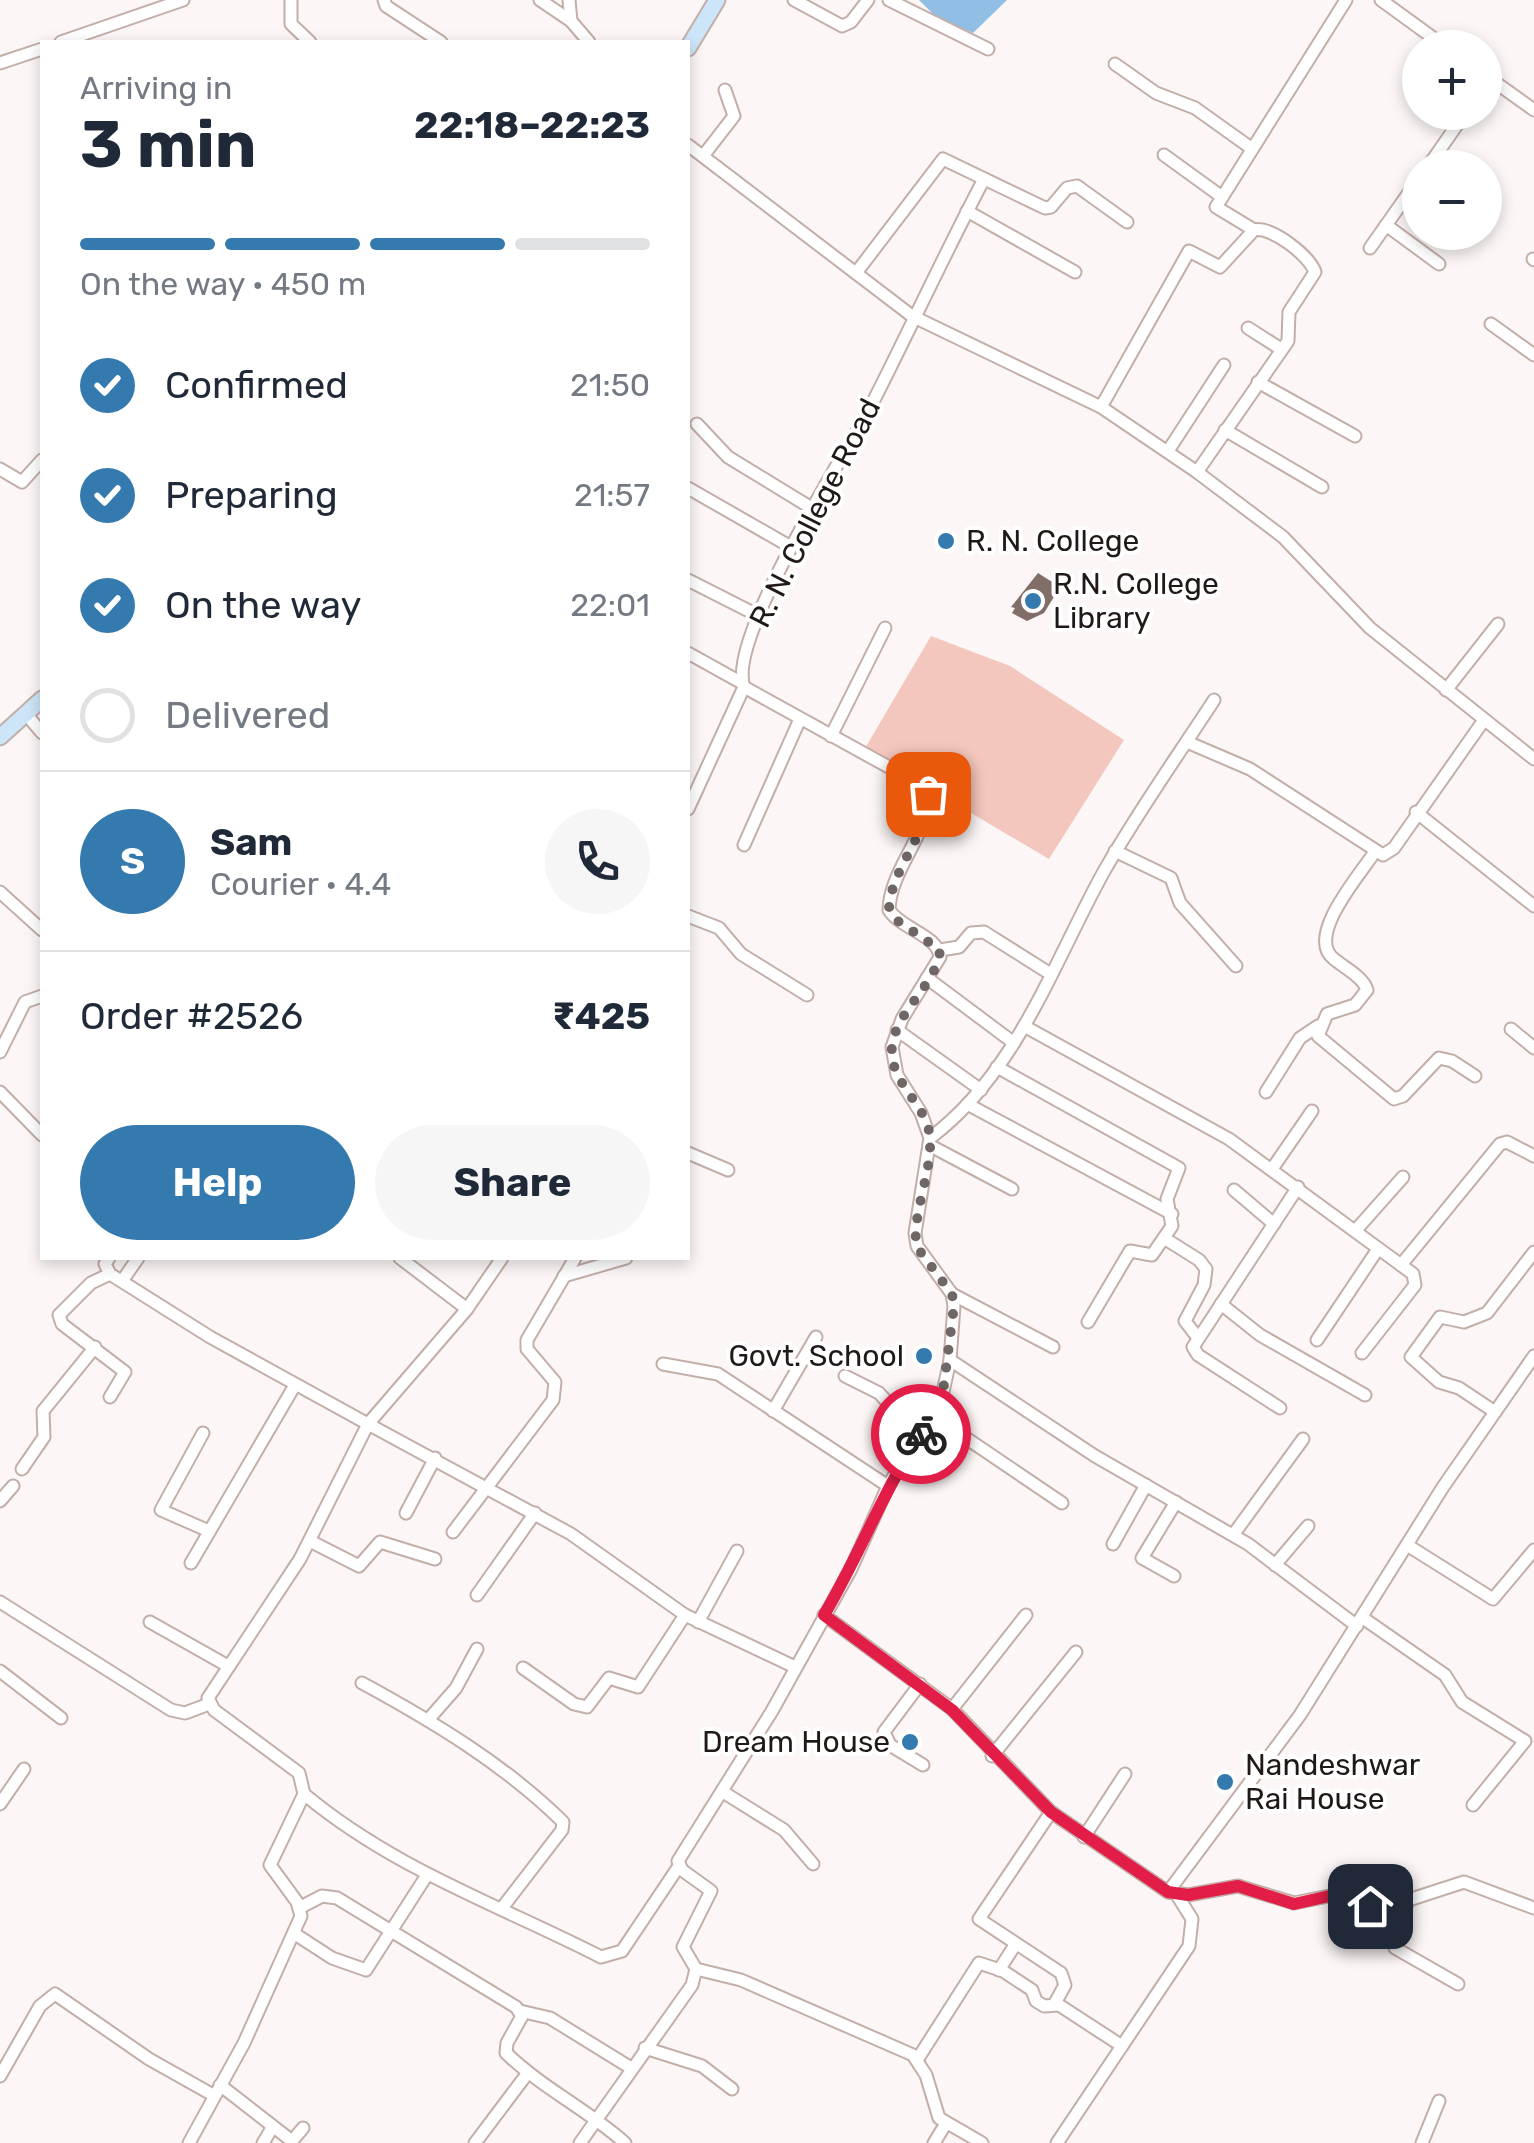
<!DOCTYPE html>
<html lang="en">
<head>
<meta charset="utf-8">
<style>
	:root { --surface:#fff; --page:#f6f6f7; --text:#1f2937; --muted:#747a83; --line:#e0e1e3; --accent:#357aaf }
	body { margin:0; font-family:Rubik,sans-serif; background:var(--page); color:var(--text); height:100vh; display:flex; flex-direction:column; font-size:38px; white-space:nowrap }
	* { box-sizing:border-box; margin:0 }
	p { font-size:32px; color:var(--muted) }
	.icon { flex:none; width:55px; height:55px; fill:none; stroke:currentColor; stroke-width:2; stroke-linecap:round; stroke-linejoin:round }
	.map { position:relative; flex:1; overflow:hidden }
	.details { position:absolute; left:40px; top:40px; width:650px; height:1220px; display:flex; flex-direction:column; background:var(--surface); border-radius:0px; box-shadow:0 5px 15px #0003 }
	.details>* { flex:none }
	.tools { position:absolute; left:1402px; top:30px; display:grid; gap:20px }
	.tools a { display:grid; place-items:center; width:100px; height:100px; border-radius:50%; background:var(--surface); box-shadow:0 5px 15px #0003; font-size:50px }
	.pin { position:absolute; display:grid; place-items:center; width:85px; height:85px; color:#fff; margin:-42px; border-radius:20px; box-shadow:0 5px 15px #0006 }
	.courier { position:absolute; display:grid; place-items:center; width:100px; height:100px; margin:-50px; border:8px solid #e11d48; border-radius:50%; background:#fff; color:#222; box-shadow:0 2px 12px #0007 }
	.headline em { font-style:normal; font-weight:700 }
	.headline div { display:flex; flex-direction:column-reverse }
	.headline { display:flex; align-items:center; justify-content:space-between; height:170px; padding:0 40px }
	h1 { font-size:65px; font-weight:700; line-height:75px }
	.bar { display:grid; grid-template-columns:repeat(4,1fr); gap:15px 10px; align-content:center; height:120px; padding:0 40px }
	.bar i { height:12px; border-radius:8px; background:var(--line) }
	.bar .active { background:var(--accent) }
	.bar p { grid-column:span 4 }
	.line { display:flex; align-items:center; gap:25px; padding:0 40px; border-top:2px solid var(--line) }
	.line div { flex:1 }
	.round { display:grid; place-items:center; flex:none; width:105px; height:105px; border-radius:52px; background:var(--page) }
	ol { padding:0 40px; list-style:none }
	li { display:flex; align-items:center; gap:30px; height:110px }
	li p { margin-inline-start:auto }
	li .icon { padding:10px; border-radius:50%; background:var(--accent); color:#fff; stroke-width:4 }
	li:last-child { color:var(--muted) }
	li i { width:55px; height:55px; border:5px solid var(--line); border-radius:50% }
	.cta { display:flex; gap:20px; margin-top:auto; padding:20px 40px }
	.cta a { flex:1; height:115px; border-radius:60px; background:var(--accent); color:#fff; font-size:40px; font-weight:700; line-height:115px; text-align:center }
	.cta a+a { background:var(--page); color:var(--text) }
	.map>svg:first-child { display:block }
	.green { fill:#f3c7bd }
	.water { fill:#90bee5 }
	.building { fill:#826e69 }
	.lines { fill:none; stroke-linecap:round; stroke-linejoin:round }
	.street-casing { stroke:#c3aea8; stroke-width:15 }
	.secondary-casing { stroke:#c3aea8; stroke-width:19 }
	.street { stroke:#fff; stroke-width:11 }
	.secondary { stroke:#cce5f8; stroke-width:15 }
	.done { stroke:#6e6765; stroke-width:10; stroke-dasharray:0 18 }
	.route { stroke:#e11d48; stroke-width:12 }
	.poi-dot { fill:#357aaf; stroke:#fff; stroke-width:4 }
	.labels { text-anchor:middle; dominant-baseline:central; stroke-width:8; stroke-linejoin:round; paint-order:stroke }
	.street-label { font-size:30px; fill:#211917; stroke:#fff }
	.poi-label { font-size:30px; fill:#211917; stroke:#fff; text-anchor:start }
</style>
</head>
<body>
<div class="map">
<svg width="1534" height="2143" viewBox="0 0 1534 2143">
	<rect width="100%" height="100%" fill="#fcf7f6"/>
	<polygon class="green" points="931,636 1010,666 1124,740 1049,859 864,750"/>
	<polygon class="water" points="919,0 1007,0 973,33 936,17"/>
	<polygon class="building" points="1038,573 1060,587 1044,613 1027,621 1012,613 1015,608 1011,607"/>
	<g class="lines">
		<g class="street-casing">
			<g id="street">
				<polyline points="291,0 291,24 310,42"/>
				<polyline points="384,0 386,6 441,42"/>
				<polyline points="540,0 571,21"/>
				<polyline points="569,0 571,21 589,42"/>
				<polyline points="794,0 842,26 851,22 868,0"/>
				<polyline points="889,0 988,49"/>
				<polyline points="1381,0 1447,48"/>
				<polyline points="61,42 183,0"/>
				<polyline points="0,63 42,49"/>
				<polyline points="1115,64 1156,93 1195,108 1251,148"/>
				<polyline points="1485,75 1534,110"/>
				<polyline points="688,145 912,316 1101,407 1197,472 1283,537 1370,628 1534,759"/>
				<polyline points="1164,155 1222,197"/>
				<polyline points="703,156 734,116 725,90"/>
				<polyline points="1427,168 1466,112"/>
				<polyline points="967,211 1075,272"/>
				<polyline points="1386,225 1439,264"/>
				<polyline points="1254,230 1216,207 1346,0"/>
				<polyline points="1370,248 1420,177"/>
				<polyline points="1533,259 1534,260"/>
				<polyline points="856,273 943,159 1045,208 1051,207 1067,188 1077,186 1127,222"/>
				<polyline points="1491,324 1534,355"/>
				<polyline points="1248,328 1281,349"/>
				<polyline points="1258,382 1355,436"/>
				<path d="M1101 407 1189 251 1220 267 1254 230C1271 226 1309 255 1315 272L1289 312 1288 341 1197 472"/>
				<polyline points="697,424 728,457 813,509"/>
				<polyline points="1225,430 1322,487"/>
				<polyline points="1168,451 1224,365"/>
				<polyline points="0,469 22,482 42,460"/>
				<polyline points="688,488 791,547"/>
				<polyline points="688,580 759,616"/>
				<polyline points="688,653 742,683"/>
				<polyline points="1446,690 1498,624"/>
				<polyline points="26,714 42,733"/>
				<polyline points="831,736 885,628"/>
				<polyline points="1187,742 1250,769 1383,855 1394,848 1484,720"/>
				<polyline points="688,809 744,687"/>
				<polyline points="1416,812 1534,906"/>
				<polyline points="744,845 800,719"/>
				<polyline points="1115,851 1171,878 1180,903 1236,966"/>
				<path d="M1374 853C1359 876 1305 937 1334 959 1345 968 1363 977 1367 990L1355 1005 1327 1014 1318 1036 1394 1099 1403 1096 1439 1058 1452 1061 1475 1076"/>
				<polyline points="0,892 42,930"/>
				<polyline points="688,916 719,928 741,954 807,995"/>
				<polyline points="940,950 959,947 971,933 984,932 1049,973"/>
				<polyline points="927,978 1014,1043"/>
				<polyline points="1024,1026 1229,1139 1401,1265 1500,1144 1507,1142 1534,1156"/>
				<polyline points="1511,1029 1534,1048"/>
				<polyline points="897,1030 981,1090"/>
				<polyline points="0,1052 25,1002 42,996"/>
				<polyline points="997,1067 1179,1168 1167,1199 1172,1226 1152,1255 1130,1251 1088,1322"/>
				<polyline points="0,1092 42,1135"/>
				<polyline points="1266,1092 1300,1038 1318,1026"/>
				<polyline points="969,1105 1172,1214"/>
				<path d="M930 1138C1016 1074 1053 964 1103 873 1137 813 1177 757 1214 700"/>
				<polyline points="929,1145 1012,1189"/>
				<polyline points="688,1153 728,1170"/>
				<polyline points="1272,1169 1312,1111"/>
				<polyline points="1234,1190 1274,1224"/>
				<polyline points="1356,1230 1403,1177"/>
				<polyline points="1164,1238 1199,1260 1206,1269 1204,1285 1185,1321 1198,1338"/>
				<polyline points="109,1258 105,1264 110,1274 210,1337 368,1424 300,1559 208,1698 214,1710 299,1773 304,1794 270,1865 297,1902 301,1916 244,2043 189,2143"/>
				<polyline points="400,1258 467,1309"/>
				<polyline points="502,1258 467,1309 368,1424 571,1534 685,1615 795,1667"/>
				<polyline points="564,1276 626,1258"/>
				<polyline points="122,1281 138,1258"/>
				<polyline points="952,1294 1053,1347"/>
				<polyline points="1221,1304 1260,1335 1365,1395"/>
				<polyline points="1317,1340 1378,1249"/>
				<polyline points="1362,1353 1415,1285 1413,1274 1401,1265"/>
				<polyline points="950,1360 1095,1456 1248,1544 1357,1626"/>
				<polyline points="663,1364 718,1374 888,1486"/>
				<polyline points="845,1376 879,1393 902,1418 923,1429"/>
				<polyline points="110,1397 125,1372 62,1324 59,1315 91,1283 110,1274"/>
				<polyline points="1280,1408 1198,1355 1193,1347 1298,1187"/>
				<polyline points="773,1411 816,1337"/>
				<polyline points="1495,1412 1459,1388 1439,1382 1411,1357 1440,1317 1464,1322 1487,1313 1534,1252"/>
				<polyline points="932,1415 1062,1503"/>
				<polyline points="203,1433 161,1510 209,1531"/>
				<polyline points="22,1469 44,1437 43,1411 95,1347"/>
				<polyline points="0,1501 13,1486"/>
				<polyline points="406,1513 435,1458"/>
				<polyline points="453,1532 553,1400 555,1382 527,1349 527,1340 575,1258"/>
				<polyline points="1233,1535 1303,1439"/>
				<polyline points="310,1541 359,1566 380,1542 435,1559"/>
				<polyline points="1113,1544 1146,1485"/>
				<polyline points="1407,1545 1493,1599 1534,1550"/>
				<polyline points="191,1563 295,1385"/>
				<polyline points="1275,1565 1308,1526"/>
				<polyline points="1174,1576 1142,1558 1176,1502"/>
				<polyline points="477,1595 535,1513"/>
				<polyline points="0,1602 171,1710 185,1713 209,1704"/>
				<polyline points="824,1615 952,1709 1051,1812 1168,1892 1188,1895 1238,1886 1294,1903 1339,1894 1387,1907 1464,1882 1534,1908"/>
				<polyline points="1363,1618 1445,1675 1462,1702 1525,1741 1473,1805"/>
				<polyline points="150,1622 228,1666"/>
				<polyline points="698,1622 737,1551"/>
				<polyline points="523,1668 574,1704 587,1707 609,1678 638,1687 685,1615"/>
				<polyline points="0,1671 61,1718"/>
				<path d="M362 1683C434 1722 505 1765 563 1822L562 1830 502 1908"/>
				<polyline points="920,1684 884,1732 890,1745 923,1765"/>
				<polyline points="952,1709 1026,1615"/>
				<polyline points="428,1720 456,1688 477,1649"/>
				<polyline points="992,1756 1076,1652"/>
				<polyline points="723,1792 784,1830 813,1864"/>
				<path d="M304 1794C394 1869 497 1904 601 1957L622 1951 679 1866"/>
				<polyline points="0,1804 24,1769"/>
				<polyline points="1051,1812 979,1919 1061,1973 1065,1985 1055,2003"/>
				<polyline points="1084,1837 1125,1774"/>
				<polyline points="1168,1892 1300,1715 1443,1487 1534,1356"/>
				<polyline points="1410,1898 1393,1930 1395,1948 1458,1984"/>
				<path d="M299 1908 322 1896 337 1898 516 2007 522 2016 507 2043 506 2053C542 2088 588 2110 625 2143"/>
				<polyline points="295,1934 332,1958 366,1970 427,1875"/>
				<polyline points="696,1969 741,1980 913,2055 926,2075 939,2118 982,2143"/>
				<polyline points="999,1970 1015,1945"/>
				<polyline points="520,2011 550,2018 631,2068"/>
				<polyline points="645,2048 702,2066 732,2089"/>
				<polyline points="917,2060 979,1963 1003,1971 1032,1990 1036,2001 1044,2006 1059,2005 1122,2046"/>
				<polyline points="0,2076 40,2006 55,1994 149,2059 213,2095"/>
				<polyline points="220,2085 292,2141 303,2128"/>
				<polyline points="263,2143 272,2128"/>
				<polyline points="475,2143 527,2074"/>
				<path d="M580 2143 692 1985 696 1969 683 1947 711 1891 682 1870 678 1861 772 1711 851 1569 888 1486 943 1392 950 1360 954 1306 952 1294 917 1246 915 1233 930 1138 921 1113 897 1075 892 1047 902 1019 940 957C938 935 901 929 889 910 890 869 929 835 928 794L914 781 744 687C726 638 849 450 875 398 912 325 946 251 984 179"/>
				<polyline points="934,2143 945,2125"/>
				<polyline points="1057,2143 1189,1946 1192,1919 1177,1895"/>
				<polyline points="1422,2143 1439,2101"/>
			</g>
		</g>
		<g class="secondary-casing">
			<g id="secondary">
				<polyline points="688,48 717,0"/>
				<polyline points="0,737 42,699"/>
			</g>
		</g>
		<use href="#street" class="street"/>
		<use href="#secondary" class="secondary"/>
	</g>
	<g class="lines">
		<path class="done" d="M921 1434 943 1392 954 1306 952 1294 916 1246C913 1209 932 1174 930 1138 928 1104 888 1083 892 1046 897 1009 937 985 940 950L895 919 889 910C890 869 929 835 928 794"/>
		<path class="route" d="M921 1434C883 1491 859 1556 824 1615L952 1710 1051 1812 1168 1892 1188 1895 1238 1886 1294 1904 1338 1894 1370 1906"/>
	</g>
	<g class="poi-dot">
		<circle cx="946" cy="541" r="10"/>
		<circle cx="1033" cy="601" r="10"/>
		<circle cx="924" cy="1356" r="10"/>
		<circle cx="910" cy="1742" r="10"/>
		<circle cx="1225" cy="1782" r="10"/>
	</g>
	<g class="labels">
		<g class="street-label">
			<text transform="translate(815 513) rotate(-63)">R. N. College Road</text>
		</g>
		<g class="poi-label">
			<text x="966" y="541">R. N. College</text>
			<text x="1053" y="584">R.N. College<tspan x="1053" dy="34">Library</tspan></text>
			<text x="904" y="1356" text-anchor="end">Govt. School</text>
			<text x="890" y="1742" text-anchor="end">Dream House</text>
			<text x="1245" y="1765">Nandeshwar<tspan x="1245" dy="34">Rai House</tspan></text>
		</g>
	</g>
</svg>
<div class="tools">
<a>+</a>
<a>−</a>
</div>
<div class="pin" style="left:928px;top:794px;background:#ea580c"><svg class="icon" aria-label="bag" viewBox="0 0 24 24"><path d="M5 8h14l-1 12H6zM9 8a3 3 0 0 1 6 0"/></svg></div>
<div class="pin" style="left:1370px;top:1906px;background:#1f2937"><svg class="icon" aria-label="home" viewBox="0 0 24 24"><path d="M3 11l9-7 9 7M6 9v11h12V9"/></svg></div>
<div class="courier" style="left:921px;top:1434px"><svg class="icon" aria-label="bike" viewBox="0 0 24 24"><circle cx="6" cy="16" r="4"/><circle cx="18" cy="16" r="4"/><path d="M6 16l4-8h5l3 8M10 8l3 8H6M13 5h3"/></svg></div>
<section class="details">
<div class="headline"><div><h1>3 min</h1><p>Arriving in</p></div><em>22:18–22:23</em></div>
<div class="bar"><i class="active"></i><i class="active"></i><i class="active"></i><i></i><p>On the way · 450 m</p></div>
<ol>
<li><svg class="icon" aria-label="check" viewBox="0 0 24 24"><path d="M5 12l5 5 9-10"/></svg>Confirmed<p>21:50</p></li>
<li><svg class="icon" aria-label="check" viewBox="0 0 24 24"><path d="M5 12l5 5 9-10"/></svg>Preparing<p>21:57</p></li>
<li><svg class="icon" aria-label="check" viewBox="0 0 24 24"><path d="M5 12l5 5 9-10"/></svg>On the way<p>22:01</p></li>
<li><i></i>Delivered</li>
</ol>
<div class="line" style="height:180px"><b class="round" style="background:var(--accent);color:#fff">S</b><div><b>Sam</b><p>Courier · 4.4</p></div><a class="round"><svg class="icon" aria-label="phone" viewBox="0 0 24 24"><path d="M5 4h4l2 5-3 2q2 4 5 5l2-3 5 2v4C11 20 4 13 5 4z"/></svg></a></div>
<div class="line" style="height:130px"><div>Order #2526</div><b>₹425</b></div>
<div class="cta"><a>Help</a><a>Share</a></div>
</section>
</div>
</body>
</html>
